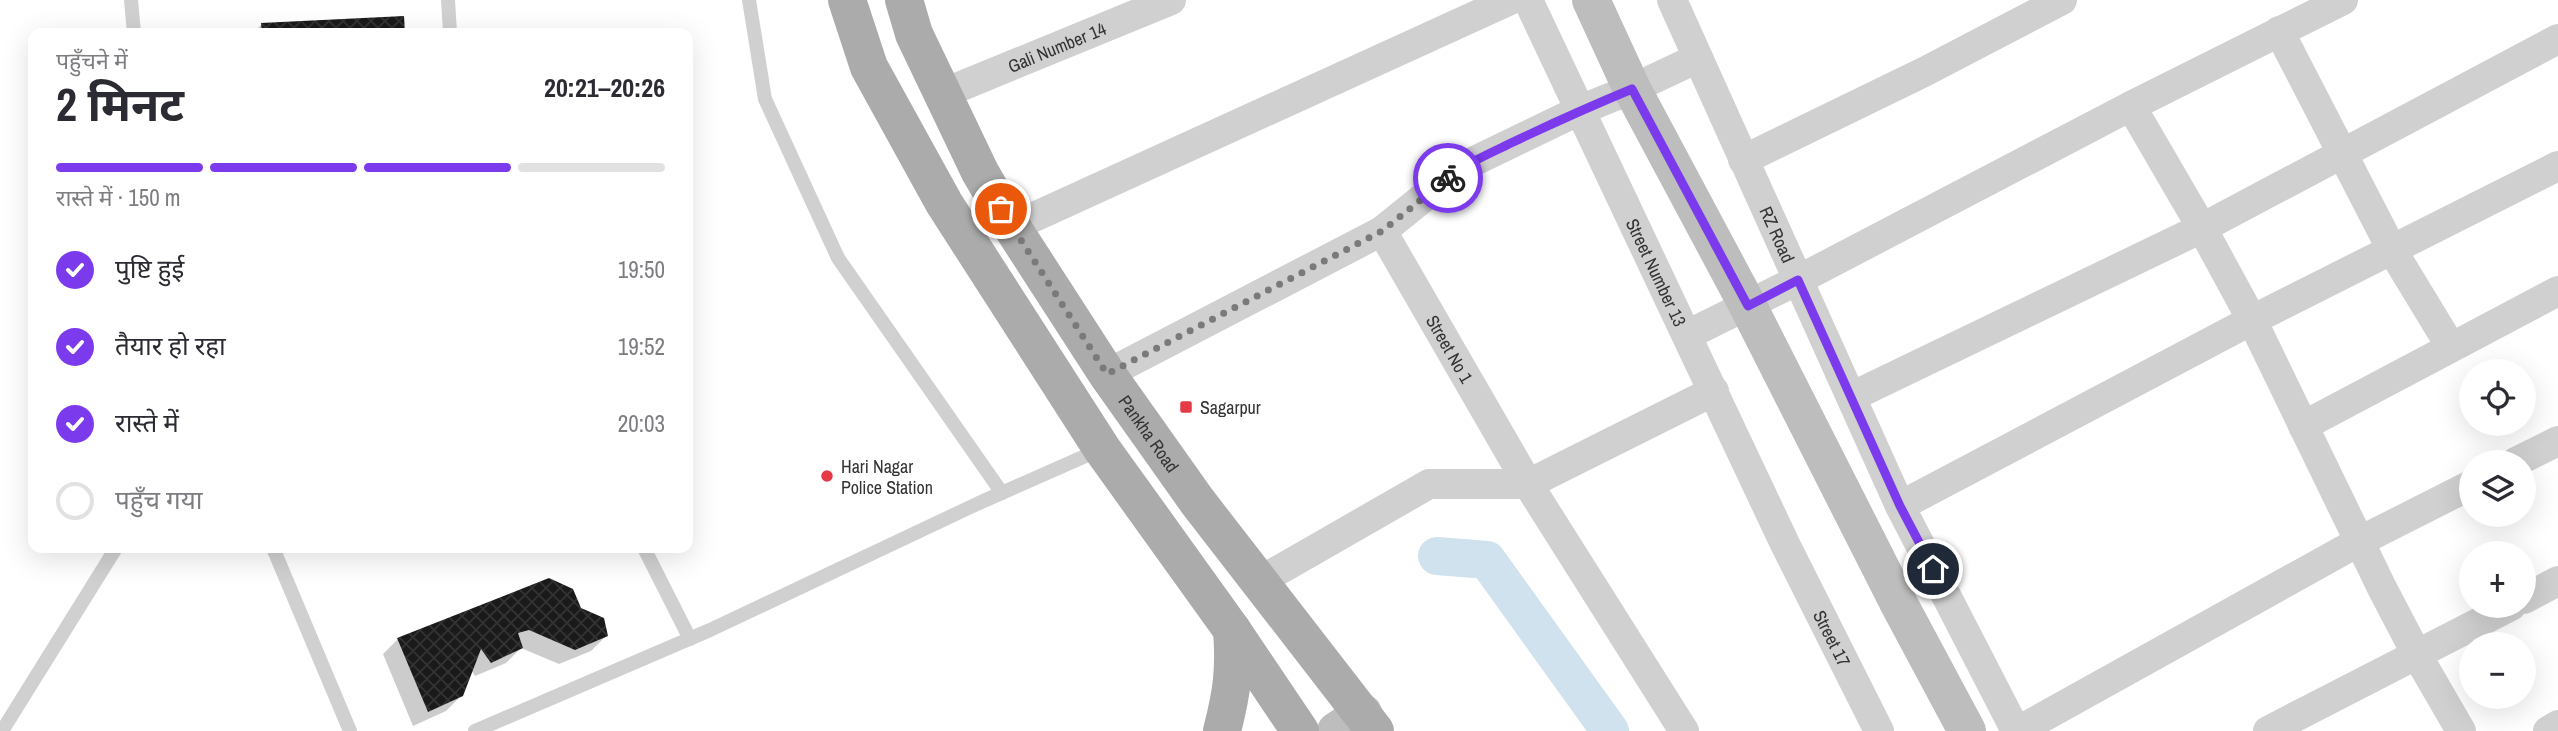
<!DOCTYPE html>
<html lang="hi">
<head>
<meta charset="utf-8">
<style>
	:root { --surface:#fff; --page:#f7f7f7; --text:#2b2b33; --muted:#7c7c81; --line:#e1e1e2; --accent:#7c3aed }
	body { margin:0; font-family:"Archivo Narrow","Noto Sans Devanagari",sans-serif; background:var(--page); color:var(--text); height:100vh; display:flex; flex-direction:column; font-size:26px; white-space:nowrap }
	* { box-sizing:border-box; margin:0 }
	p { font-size:23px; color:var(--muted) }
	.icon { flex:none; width:38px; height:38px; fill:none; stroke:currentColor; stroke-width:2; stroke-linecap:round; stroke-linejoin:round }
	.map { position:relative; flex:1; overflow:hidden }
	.details { position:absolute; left:28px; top:28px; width:665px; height:525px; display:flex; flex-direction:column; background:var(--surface); border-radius:14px; box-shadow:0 7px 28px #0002 }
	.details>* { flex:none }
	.fabs { position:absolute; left:2459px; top:359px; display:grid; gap:14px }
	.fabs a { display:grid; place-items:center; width:77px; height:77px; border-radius:50%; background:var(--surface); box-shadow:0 7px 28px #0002; font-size:35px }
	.pin { position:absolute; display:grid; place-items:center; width:60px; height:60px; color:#fff; margin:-30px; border:4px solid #fff; border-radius:50%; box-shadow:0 2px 7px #0007 }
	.courier { position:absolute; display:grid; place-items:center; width:70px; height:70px; margin:-35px; border:5px solid #7c3aed; border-radius:50%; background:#fff; color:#222; box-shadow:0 2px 9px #0007 }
	.summary em { font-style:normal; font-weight:700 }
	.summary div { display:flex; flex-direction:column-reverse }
	.summary { display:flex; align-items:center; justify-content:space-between; height:119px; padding:0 28px }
	h1 { font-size:46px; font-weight:700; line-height:52px }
	.bar { display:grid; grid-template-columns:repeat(4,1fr); gap:10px 7px; align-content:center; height:84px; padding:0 28px }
	.bar i { height:9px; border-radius:5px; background:var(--line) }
	.bar .on { background:var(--accent) }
	.bar p { grid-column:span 4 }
	ol { padding:0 28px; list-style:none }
	li { display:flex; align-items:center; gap:21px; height:77px }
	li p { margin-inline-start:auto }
	li .icon { padding:7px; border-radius:50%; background:var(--accent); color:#fff; stroke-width:4 }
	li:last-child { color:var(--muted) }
	li i { width:38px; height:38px; border:4px solid var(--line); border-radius:50% }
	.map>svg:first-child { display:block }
	.shadow { fill:#0003 }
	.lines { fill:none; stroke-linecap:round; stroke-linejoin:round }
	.canal { stroke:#cfe2ee; stroke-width:38 }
	.building { fill:url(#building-cross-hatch) }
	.lane { stroke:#d0d0d0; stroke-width:14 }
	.street { stroke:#d0d0d0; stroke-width:30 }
	.secondary { stroke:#bdbdbd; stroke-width:38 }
	.primary { stroke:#ababab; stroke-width:38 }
	.done { stroke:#7a7a7a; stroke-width:7; stroke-dasharray:0 12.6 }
	.route { stroke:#7c3aed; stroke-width:9 }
	.poi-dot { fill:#e63946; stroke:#fff; stroke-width:2.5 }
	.labels { text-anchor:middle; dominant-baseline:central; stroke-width:7; stroke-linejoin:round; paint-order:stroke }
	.street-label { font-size:18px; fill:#333; stroke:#fff }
	.poi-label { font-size:18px; fill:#333; stroke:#fff; text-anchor:start }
</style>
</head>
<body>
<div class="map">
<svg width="2558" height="731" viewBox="0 0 2558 731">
	<defs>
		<pattern id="building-cross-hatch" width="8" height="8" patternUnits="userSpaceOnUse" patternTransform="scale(1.75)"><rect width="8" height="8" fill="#1a1a1a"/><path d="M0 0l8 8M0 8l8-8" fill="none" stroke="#333"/></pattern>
	</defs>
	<rect width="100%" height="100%" fill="#fff"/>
	<g class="shadow">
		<polygon points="402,18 403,33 253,33 262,24"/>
		<polygon points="580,609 606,636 591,651 559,664 521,648 506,663 475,676 471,670 461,696 446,711 413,726 383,654 398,639"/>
	</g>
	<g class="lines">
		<polyline class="canal" points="1437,556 1487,560 1610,731"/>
	</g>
	<g class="building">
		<polygon points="404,16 405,33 262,33 261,23"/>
		<polygon points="549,578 573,589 581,608 604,618 608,636 575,650 529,630 518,633 523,648 491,663 481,649 463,696 428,712 397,638"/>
	</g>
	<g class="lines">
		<g class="lane">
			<polyline points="131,0 134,33"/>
			<polyline points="448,0 450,33"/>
			<polyline points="749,0 765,99 838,258 1002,493"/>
			<polyline points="273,548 350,731"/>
			<polyline points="644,548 690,639"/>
			<polyline points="2,731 116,548"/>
			<polyline points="475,731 710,630 979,503 1099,450"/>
		</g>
		<g class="street">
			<path id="s1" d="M1528 0 1785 544 1879 731"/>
			<path id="s2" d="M1672 0 1900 506 2016 731"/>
			<polyline points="2343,0 2131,106 2202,228 2252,320 2382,588 2417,655 2461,731"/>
			<polyline points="2279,31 2392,250 2451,347"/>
			<path id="s3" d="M942 94 1171 0"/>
			<polyline points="1743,160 1924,72 2062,0"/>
			<polyline points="1012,227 1510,0"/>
			<polyline points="1382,231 1460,168 1580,110 1632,89 1698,58"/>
			<polyline points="1687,335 1798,280 2131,106"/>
			<path id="s4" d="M1107 374 1382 231 1528 484 1684 731"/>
			<polyline points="1851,397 2202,228 2558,39"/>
			<polyline points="2303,426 2558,291"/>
			<polyline points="2516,462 2558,441"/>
			<polyline points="1900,506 2252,320 2558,166"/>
			<polyline points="1260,581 1429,484 1528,484 1714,391"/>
			<polyline points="2524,599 2558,581"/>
			<polyline points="2018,731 2360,541 2471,485"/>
			<polyline points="2268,731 2511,606"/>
			<polyline points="2548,731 2558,725"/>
		</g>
		<g class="secondary">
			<polyline points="1591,0 1632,89 1748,306 1899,604 1967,731"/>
			<polyline points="1336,731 1363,713"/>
		</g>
		<g class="primary">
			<polyline points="847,0 869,67 944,203 1102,449 1232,630 1300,731"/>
			<path id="s5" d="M904 0 914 34 980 172 1012 227 1107 374 1197 501 1375 731"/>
			<path d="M1222 731C1232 692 1235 670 1232 630"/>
		</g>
	</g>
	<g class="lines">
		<polyline class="done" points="1001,209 1107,374 1382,231 1448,178"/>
		<path class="route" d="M1448 178C1467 163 1489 154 1511 143 1551 124 1591 106 1632 89L1748 306 1798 280 1900 506 1933 569"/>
	</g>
	<g class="poi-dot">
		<rect x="1179" y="400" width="14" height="14" rx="3.5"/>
		<circle cx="827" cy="476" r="7"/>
	</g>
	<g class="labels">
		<g class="street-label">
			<text stroke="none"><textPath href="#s3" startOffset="124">Gali Number 14</textPath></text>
			<text stroke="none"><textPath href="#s2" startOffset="257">RZ Road</textPath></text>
			<text stroke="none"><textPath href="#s1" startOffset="301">Street Number 13</textPath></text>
			<text stroke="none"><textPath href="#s4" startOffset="446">Street No 1</textPath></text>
			<text stroke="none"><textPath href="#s5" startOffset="500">Pankha Road</textPath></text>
			<text stroke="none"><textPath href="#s1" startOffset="707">Street 17</textPath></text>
		</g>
		<g class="poi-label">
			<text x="1200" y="407">Sagarpur</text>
			<text x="841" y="466">Hari Nagar<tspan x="841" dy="21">Police Station</tspan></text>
		</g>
	</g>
</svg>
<div class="fabs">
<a><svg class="icon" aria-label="locate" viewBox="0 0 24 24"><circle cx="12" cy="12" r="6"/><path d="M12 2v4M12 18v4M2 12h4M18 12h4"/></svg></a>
<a><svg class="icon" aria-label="layers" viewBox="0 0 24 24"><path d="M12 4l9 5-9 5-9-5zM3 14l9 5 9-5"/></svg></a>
<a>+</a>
<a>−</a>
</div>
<div class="pin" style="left:1001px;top:209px;background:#ea580c"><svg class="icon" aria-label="bag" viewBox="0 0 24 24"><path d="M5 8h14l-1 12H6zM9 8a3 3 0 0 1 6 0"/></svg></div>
<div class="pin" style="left:1933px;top:569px;background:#1f2937"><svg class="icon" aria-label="home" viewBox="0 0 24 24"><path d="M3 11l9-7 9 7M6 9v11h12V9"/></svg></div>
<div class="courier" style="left:1448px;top:178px"><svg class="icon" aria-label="bike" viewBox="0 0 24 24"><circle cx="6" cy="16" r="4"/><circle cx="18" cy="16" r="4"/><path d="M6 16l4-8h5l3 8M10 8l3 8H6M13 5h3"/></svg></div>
<section class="details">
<div class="summary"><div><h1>2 मिनट</h1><p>पहुँचने में</p></div><em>20:21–20:26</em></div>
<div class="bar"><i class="on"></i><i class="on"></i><i class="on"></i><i></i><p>रास्ते में · 150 m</p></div>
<ol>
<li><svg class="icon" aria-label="check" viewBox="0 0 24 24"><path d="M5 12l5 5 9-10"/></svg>पुष्टि हुई<p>19:50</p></li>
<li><svg class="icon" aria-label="check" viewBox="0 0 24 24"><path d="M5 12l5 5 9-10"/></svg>तैयार हो रहा<p>19:52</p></li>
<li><svg class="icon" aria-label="check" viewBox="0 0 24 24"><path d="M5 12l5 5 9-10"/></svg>रास्ते में<p>20:03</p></li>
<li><i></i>पहुँच गया</li>
</ol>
</section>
</div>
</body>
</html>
